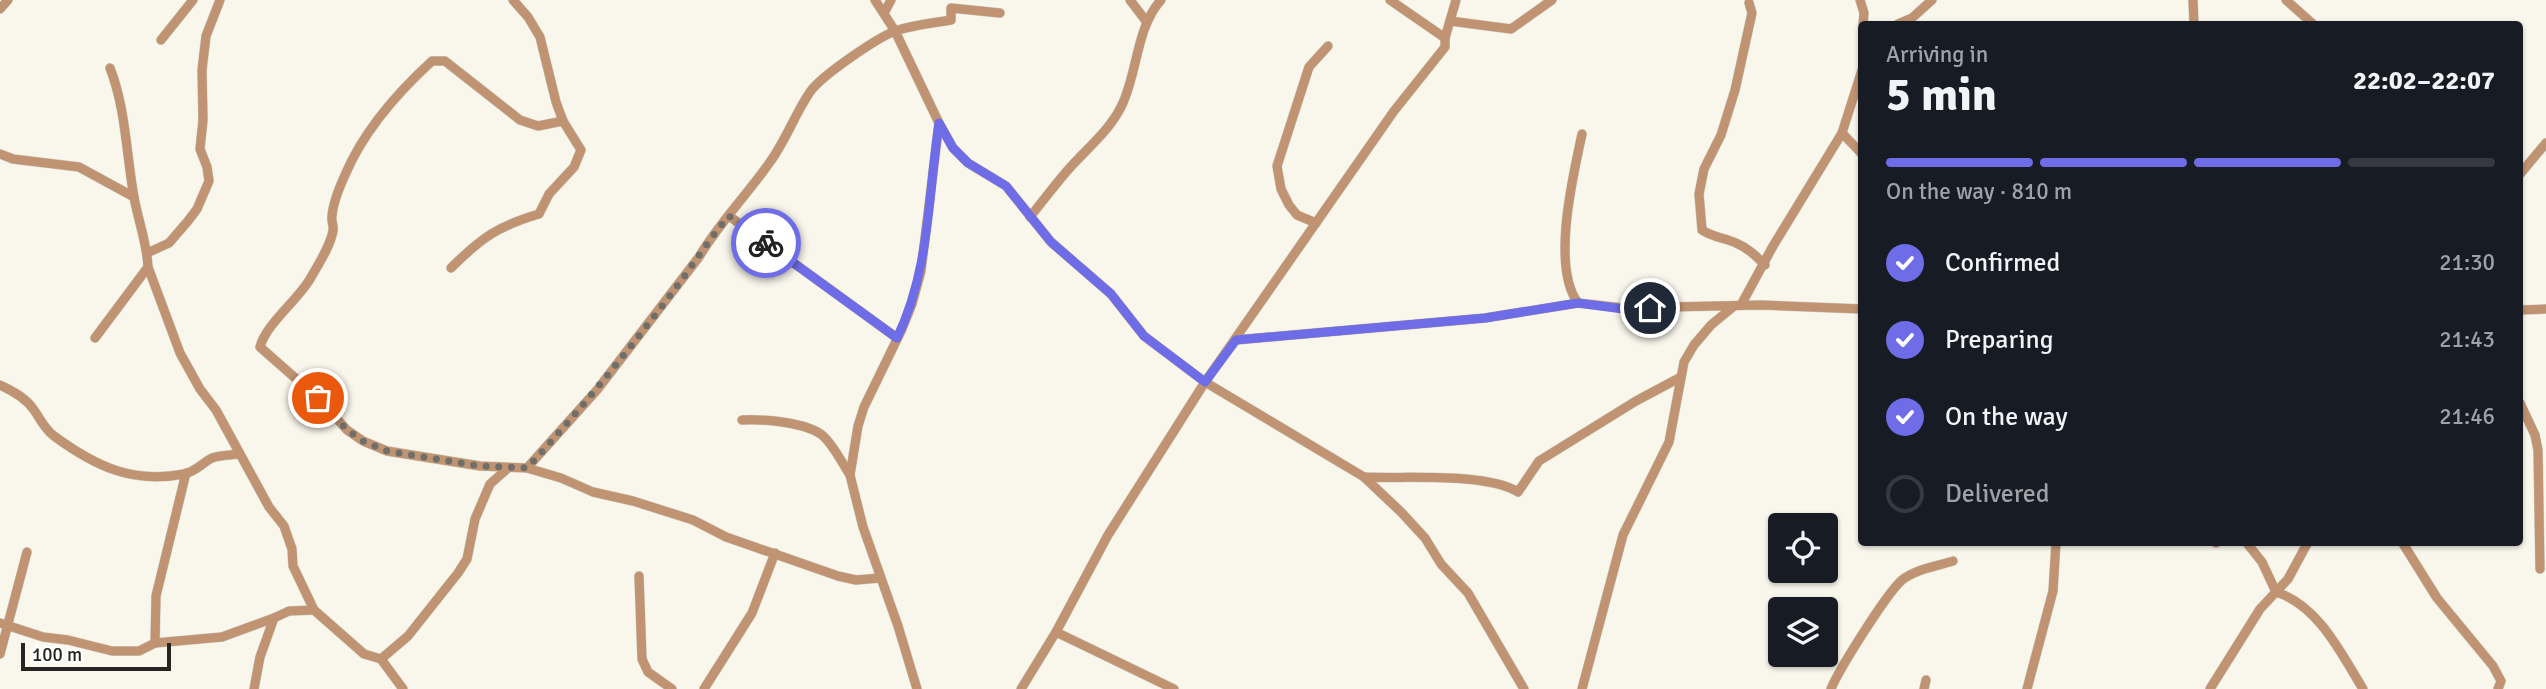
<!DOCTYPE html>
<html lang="en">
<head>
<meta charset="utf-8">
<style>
	:root { --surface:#171b24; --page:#20242c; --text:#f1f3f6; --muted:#9ea1a6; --line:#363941; --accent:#6e6de7 }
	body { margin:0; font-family:Signika,sans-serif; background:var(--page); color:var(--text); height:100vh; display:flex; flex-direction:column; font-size:26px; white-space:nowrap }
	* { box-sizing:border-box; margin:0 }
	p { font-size:23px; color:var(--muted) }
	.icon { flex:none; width:38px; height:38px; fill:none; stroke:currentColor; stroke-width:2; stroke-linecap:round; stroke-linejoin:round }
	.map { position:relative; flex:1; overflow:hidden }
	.drawer { position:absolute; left:1858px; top:21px; width:665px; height:525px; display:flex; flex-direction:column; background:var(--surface); border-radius:7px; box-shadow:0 2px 5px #0004 }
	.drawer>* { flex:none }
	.fabs { position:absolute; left:1768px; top:513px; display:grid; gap:14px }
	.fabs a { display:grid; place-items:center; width:70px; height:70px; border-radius:7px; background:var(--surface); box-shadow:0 2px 5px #0004; font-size:35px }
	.scale { position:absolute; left:21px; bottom:18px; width:150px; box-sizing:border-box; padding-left:7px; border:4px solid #262521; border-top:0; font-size:19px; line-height:24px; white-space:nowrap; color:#262521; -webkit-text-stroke:5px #fff; paint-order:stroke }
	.pin { position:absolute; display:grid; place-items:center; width:60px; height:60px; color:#fff; margin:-30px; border:4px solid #fff; border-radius:50%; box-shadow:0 2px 7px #0007 }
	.courier { position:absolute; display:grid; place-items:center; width:70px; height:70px; margin:-35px; border:5px solid #6e6de7; border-radius:50%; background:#fff; color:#222; box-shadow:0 2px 9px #0007 }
	.headline em { font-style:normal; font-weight:700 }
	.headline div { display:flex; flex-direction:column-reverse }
	.headline { display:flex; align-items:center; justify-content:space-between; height:119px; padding:0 28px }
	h1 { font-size:46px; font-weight:700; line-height:52px }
	.bar { display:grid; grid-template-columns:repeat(4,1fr); gap:10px 7px; align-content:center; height:84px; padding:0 28px }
	.bar i { height:9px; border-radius:5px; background:var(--line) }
	.bar .on { background:var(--accent) }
	.bar p { grid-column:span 4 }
	ol { padding:0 28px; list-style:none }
	li { display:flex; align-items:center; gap:21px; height:77px }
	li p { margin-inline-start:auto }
	li .icon { padding:7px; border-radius:50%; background:var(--accent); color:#fff; stroke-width:4 }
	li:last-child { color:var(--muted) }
	li i { width:38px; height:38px; border:4px solid var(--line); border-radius:50% }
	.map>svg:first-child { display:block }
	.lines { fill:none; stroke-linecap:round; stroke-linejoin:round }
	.minor-casing { stroke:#d3d1c7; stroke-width:10 }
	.minor { stroke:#c09372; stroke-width:9 }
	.done { stroke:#706e68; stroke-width:7; stroke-dasharray:0 12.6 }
	.route { stroke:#6e6de7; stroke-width:9 }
</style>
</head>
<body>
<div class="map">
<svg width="2546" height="689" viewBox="0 0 2546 689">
	<rect width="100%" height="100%" fill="#f9f7ec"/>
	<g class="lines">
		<g class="minor-casing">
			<g id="minor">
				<polyline points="875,0 895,31 939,123 921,271 912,304 902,329 864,407 858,426 850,475 863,527 898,626 917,689"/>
				<polyline points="1130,0 1146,21"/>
				<polyline points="1860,0 1864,13 1863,24"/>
				<polyline points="2193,0 2194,24"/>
				<polyline points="2286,0 2313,24"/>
				<path d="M1749 3 1752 13 1735 90 1721 135 1704 169 1699 194 1702 230C1712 237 1725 238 1736 243 1748 248 1756 256 1765 265"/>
				<polyline points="0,9 8,0"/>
				<polyline points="884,13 891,0"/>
				<polyline points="1450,21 1511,29 1552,0"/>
				<polyline points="1898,24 1912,18 1932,0"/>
				<polyline points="1445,38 1456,0"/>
				<polyline points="161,40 193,0"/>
				<path d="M110 68C126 109 126 153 134 197 138 220 147 243 148 267L180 353 200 389 216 410 269 507 284 526 292 549 293 566 314 610 364 654 381 659 403 689"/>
				<path d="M563 121 538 126 520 120 445 61H432C397 93 364 130 345 175 340 186 333 203 332 216 331 221 334 226 333 231 330 247 318 265 310 279 297 301 266 324 260 347L318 398 347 430 363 441 387 451 480 466 527 468 561 478 593 492 633 501 693 520 726 537 838 576 856 580 880 578"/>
				<polyline points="939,123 953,148 968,163 1006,186 1051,242 1111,294 1144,336 1205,382 1364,477 1401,512 1425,538 1441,564 1468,593 1524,689"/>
				<polyline points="1842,133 1862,154"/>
				<polyline points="0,154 13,159 79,167 134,197"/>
				<polyline points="2520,174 2546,143"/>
				<polyline points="729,216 897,338"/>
				<path d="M1030 217C1042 202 1054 186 1067 171 1086 149 1109 132 1122 105 1138 71 1136 28 1161 0"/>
				<polyline points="1316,223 1297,215 1289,205 1281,189 1277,166 1309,67 1328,46"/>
				<polyline points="147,253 169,243 188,221 197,209 209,181 207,167 200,149 203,120 202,70 206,36 220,0"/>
				<path d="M451 268C481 238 498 226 539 214L549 194 574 167 581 150 563 121 556 102 540 37 528 17 513 0"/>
				<path d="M1578 303C1551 267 1573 176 1582 134"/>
				<polyline points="1741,305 1773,246 1842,133 1862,70"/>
				<polyline points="2520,310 2546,309"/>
				<polyline points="95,338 148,267"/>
				<polyline points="1236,340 1485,318 1578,303 1623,308 1762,305 1862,309"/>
				<path d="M0 385C13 391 26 398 34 410 41 420 44 428 54 436 95 466 132 484 184 474 197 471 202 463 212 458 220 455 231 455 239 454"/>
				<polyline points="2520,403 2535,435 2538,450 2540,569"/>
				<path d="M742 420C763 419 805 422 822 435 833 444 842 463 850 475"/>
				<path d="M527 468 597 390 699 257C719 223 747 195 770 162 786 140 795 114 810 92 821 76 879 36 898 30 915 25 933 23 951 20V8L1000 13"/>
				<path d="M1364 477C1404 479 1486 472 1518 492L1539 461 1636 401 1681 377"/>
				<path d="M2246 542 2262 562 2276 592C2318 605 2341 653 2363 689"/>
				<polyline points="2402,542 2437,598 2493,666 2501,681 2498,689"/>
				<polyline points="2216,543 2216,542"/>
				<polyline points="639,576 642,659 648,672 672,689"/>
				<polyline points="0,623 43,637 68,640 112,651 139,651 155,643 222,637 274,618"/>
				<polyline points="1056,632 1174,689"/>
				<polyline points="155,643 156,596 186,473"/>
				<polyline points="0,654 27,552"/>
				<polyline points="381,659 408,636 458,573 467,559 475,519 490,484 508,468"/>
				<polyline points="254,689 260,657 274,618 289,611 314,610"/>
				<polyline points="704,689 752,613 775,553"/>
				<polyline points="1021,689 1056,632 1108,535 1205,382 1394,111 1445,47 1445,38 1390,0"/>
				<polyline points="1582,689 1623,535 1669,442 1684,362 1694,345 1711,325 1734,306"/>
				<path d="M1831 689C1839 669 1887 593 1902 580 1916 569 1937 566 1953 561"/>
				<polyline points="1924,689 1926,680"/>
				<polyline points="2027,689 2053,591 2056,542"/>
				<polyline points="2210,689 2260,609 2288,579 2308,542"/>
			</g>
		</g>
		<use href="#minor" class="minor"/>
	</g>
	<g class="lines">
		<path class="done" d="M318 398 347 430 363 441 387 451 480 466 527 468C580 411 628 351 675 289 693 265 709 239 729 216L766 243"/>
		<path class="route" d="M766 243 897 338C930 270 928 195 939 123L953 148 968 163 1006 186 1051 242 1111 294 1144 336 1205 382 1236 340 1485 318 1578 303 1623 309 1650 308"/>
	</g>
</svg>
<div class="fabs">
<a><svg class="icon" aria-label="locate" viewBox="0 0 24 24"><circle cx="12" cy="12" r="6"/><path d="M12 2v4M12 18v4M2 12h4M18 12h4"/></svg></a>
<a><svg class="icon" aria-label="layers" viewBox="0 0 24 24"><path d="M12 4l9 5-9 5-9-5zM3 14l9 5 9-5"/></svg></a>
</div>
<div class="scale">100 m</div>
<div class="pin" style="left:318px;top:398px;background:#ea580c"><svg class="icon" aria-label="bag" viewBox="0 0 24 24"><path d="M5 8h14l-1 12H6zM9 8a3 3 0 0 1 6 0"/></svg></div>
<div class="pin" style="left:1650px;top:308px;background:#1f2937"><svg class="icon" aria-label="home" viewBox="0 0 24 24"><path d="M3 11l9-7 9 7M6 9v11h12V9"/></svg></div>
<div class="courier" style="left:766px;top:243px"><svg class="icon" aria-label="bike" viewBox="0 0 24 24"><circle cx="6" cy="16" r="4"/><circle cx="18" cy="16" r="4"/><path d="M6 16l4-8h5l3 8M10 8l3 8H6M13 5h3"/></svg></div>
<section class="drawer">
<div class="headline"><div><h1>5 min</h1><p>Arriving in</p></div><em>22:02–22:07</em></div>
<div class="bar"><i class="on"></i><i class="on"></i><i class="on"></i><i></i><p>On the way · 810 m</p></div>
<ol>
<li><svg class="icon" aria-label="check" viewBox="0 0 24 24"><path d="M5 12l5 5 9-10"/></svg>Confirmed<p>21:30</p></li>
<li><svg class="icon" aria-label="check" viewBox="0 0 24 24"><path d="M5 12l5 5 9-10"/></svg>Preparing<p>21:43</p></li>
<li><svg class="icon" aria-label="check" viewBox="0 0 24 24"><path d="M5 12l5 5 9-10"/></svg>On the way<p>21:46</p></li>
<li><i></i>Delivered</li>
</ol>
</section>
</div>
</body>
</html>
